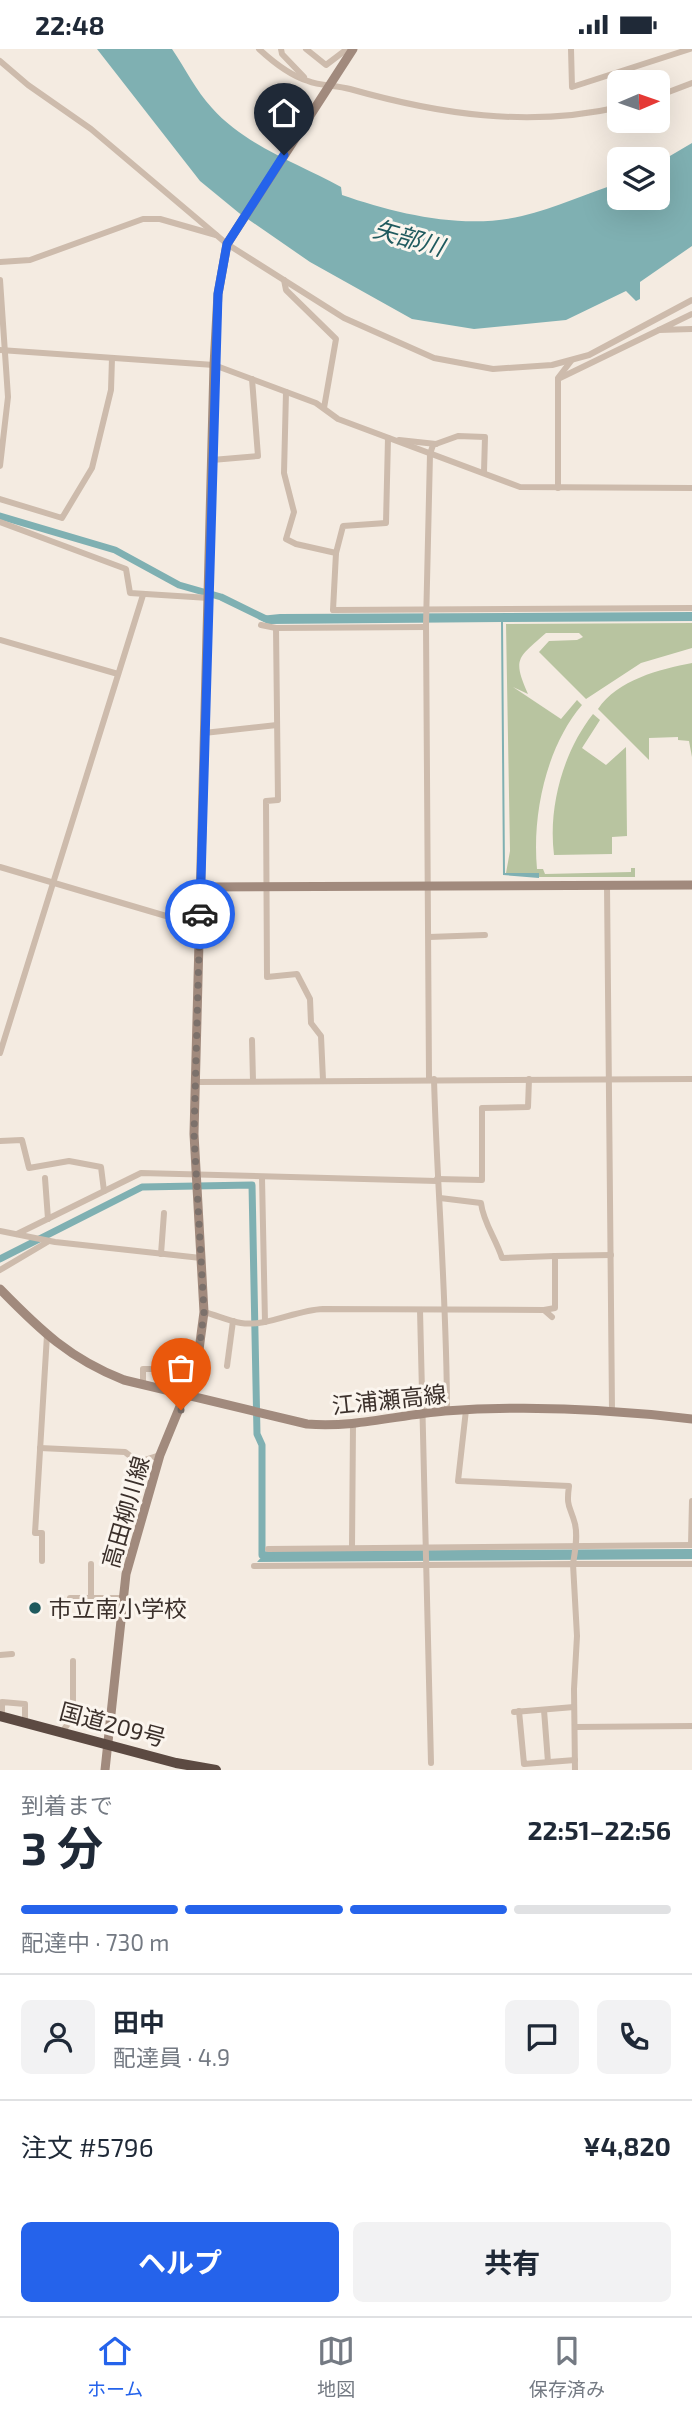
<!DOCTYPE html>
<html lang="ja">
<head>
<meta charset="utf-8">
<style>
	:root { --surface:#fff; --page:#f2f2f3; --text:#1f2937; --muted:#747a83; --line:#e0e1e3; --accent:#2563eb }
	body { margin:0; font-family:"Exo 2","Noto Sans JP",sans-serif; background:var(--page); color:var(--text); height:100vh; display:flex; flex-direction:column; font-size:26px; white-space:nowrap }
	* { box-sizing:border-box; margin:0 }
	p { font-size:23px; color:var(--muted) }
	.icon { flex:none; width:38px; height:38px; fill:none; stroke:currentColor; stroke-width:2; stroke-linecap:round; stroke-linejoin:round }
	.map { position:relative; height:1721px; overflow:hidden }
	.side { display:flex; flex-direction:column; background:var(--surface); flex:1 }
	.side>* { flex:none }
	.needle { width:46px; rotate:88deg }
	.controls { position:absolute; left:607px; top:21px; display:grid; gap:14px }
	.controls a { display:grid; place-items:center; width:63px; height:63px; border-radius:10px; background:var(--surface); box-shadow:0 7px 28px #0002; font-size:35px }
	.pin { position:absolute; display:grid; place-items:center; width:60px; height:60px; color:#fff; margin:-72px -30px; border-radius:50% 50% 50% 0; rotate:-45deg; box-shadow:0 0 7px #0007 }
	.pin .icon { rotate:45deg }
	.courier { position:absolute; display:grid; place-items:center; width:70px; height:70px; margin:-35px; border:5px solid #2563eb; border-radius:50%; background:#fff; color:#222; box-shadow:0 2px 9px #0007 }
	.head em { font-style:normal; font-weight:700 }
	.head div { display:flex; flex-direction:column-reverse }
	.head { display:flex; align-items:center; justify-content:space-between; height:119px; padding:0 21px }
	h1 { font-size:46px; font-weight:700; line-height:52px }
	.bar { display:grid; grid-template-columns:repeat(4,1fr); gap:10px 7px; align-content:center; height:84px; padding:0 21px }
	.bar i { height:9px; border-radius:5px; background:var(--line) }
	.bar .current { background:var(--accent) }
	.bar p { grid-column:span 4 }
	.line { display:flex; align-items:center; gap:18px; padding:0 21px; border-top:2px solid var(--line) }
	.line div { flex:1 }
	.round { display:grid; place-items:center; flex:none; width:74px; height:74px; border-radius:10px; background:var(--page) }
	.action { display:flex; gap:14px; margin-top:auto; padding:14px 21px }
	.action a { flex:1; height:80px; border-radius:10px; background:var(--accent); color:#fff; font-size:28px; font-weight:700; line-height:80px; text-align:center }
	.action a+a { background:var(--page); color:var(--text) }
	.status { display:flex; justify-content:space-between; align-items:center; height:49px; padding:0 35px; background:var(--surface); direction:ltr }
	.status svg { height:19px; fill:currentColor }
	.tab-bar { display:flex; justify-content:space-around; align-items:center; height:98px; border-top:2px solid var(--line); background:var(--surface); font-size:19px; color:var(--muted) }
	.tab-bar a { display:grid; justify-items:center; gap:4px }
	.tab-bar .current { color:var(--accent) }
	.map>svg:first-child { display:block }
	.green { fill:#b8c4a0 }
	.water { fill:#7fb0b2 }
	.lines { fill:none; stroke-linecap:round; stroke-linejoin:round }
	.canal { stroke:#7fb0b2; stroke-width:7 }
	.street { stroke:#cdbbac; stroke-width:6 }
	.secondary { stroke:#a18a7d; stroke-width:9 }
	.highway { stroke:#5c4a42; stroke-width:10 }
	.done { stroke:#7c716b; stroke-width:7; stroke-dasharray:0 12.6 }
	.route { stroke:#2563eb; stroke-width:9 }
	.poi-dot { fill:#1f5a5e; stroke:#fbf5ee; stroke-width:2.5 }
	.labels { text-anchor:middle; dominant-baseline:central; stroke-width:6; stroke-linejoin:round; paint-order:stroke }
	.street-label { font-size:23px; fill:#3b302b; stroke:#fbf5ee }
	.poi-label { font-size:23px; fill:#3b302b; stroke:#fbf5ee; text-anchor:start }
	.water-label { font-size:24px; font-style:italic; fill:#1f5a5e; stroke:#fbf5ee }
</style>
</head>
<body>
<div class="status"><b>22:48</b><svg viewBox="0 0 49 12"><path d="M0 12V9h3v3zM5 12V6h3v6zM10 12V3h3v9zM15 12V0h3v12zM26 1h20v11H26zM47 4h2v5h-2z"/></svg></div>
<div class="map">
<svg width="692" height="1721" viewBox="0 0 692 1721">
	<rect width="100%" height="100%" fill="#f4ebe1"/>
	<g class="green">
		<path d="M692 574V599L641 614 586 650 539 603 549 592 577 591 583 588 579 584H546C518 609 512 609 528 645L513 638 561 670 577 651 582 656C546 698 532 766 537 820H543L545 825 631 823V819H635V828H539V824H506L510 802 506 575Z"/>
		<path d="M692 614V708L689 692 678 691V688L649 689V711L598 660C617 631 660 620 692 614Z"/>
		<path d="M593 665 600 671 582 699 606 716 626 698 627 787 612 788V805L554 806C548 758 563 703 593 665Z"/>
	</g>
	<g class="water">
		<path d="M97 0H172C185 19 196 42 212 59 246 97 297 114 341 138L342 146C397 165 464 181 522 167 555 159 588 144 619 134L620 149H658V114L692 94V197L640 233V250L636 252 626 242 566 271 474 280 412 270 310 213 239 164 200 132Z"/>
		<polygon points="692,563 692,572 503,573 505,824 539,824 539,829 503,826 501,573 269,575 258,570 260,567 280,565"/>
		<polygon points="692,1500 692,1510 257,1513 267,1502"/>
	</g>
	<g class="lines">
		<g class="canal">
			<polyline points="0,467 115,501 179,536 221,548 268,571"/>
			<polyline points="0,1210 142,1138 252,1136 257,1385 262,1396 262,1506 271,1506"/>
		</g>
		<g class="street">
			<path d="M259 0C273 13 289 26 308 32 320 37 336 36 350 40 438 65 528 79 620 58"/>
			<polyline points="281,0 282,5 304,28"/>
			<polyline points="306,0 326,16 347,0"/>
			<polyline points="571,0 572,38 690,0"/>
			<polyline points="0,12 28,36 91,80 227,195 344,269 434,309 493,320 552,316 589,306 692,251"/>
			<polyline points="658,47 692,34"/>
			<polyline points="0,213 30,211 143,170 160,170 216,186"/>
			<polyline points="0,231 8,348 0,417"/>
			<polyline points="284,231 286,241 336,290 324,359"/>
			<polyline points="692,265 659,281 692,280"/>
			<polyline points="0,301 214,316 316,354 338,370 520,438 692,439"/>
			<polyline points="560,329 659,281"/>
			<polyline points="286,343 284,424 294,463 286,490 296,495 336,504 333,561 692,559"/>
			<polyline points="399,391 436,395"/>
			<polyline points="212,411 258,407 252,330"/>
			<polyline points="558,439 558,329 571,312"/>
			<polyline points="0,450 62,469 92,419 111,341 112,309"/>
			<polyline points="0,473 126,520 130,544 209,549"/>
			<polyline points="336,504 343,477 386,474 388,389"/>
			<polyline points="261,576 276,579 426,578"/>
			<polyline points="276,579 278,751 266,752 267,928 297,925 310,950 311,974 321,987 323,1031"/>
			<polyline points="0,591 118,625"/>
			<polyline points="204,684 277,676"/>
			<polyline points="0,818 200,877"/>
			<polyline points="607,836 612,1361"/>
			<polyline points="429,888 485,886"/>
			<polyline points="252,991 253,1032"/>
			<polyline points="0,1004 143,546"/>
			<polyline points="429,1029 426,576 430,405 433,396 458,387 485,388 484,423"/>
			<path d="M434 1030C437 1141 447 1251 447 1362"/>
			<polyline points="195,1033 692,1030"/>
			<polyline points="0,1092 22,1091 29,1119 69,1112 101,1118 104,1142"/>
			<polyline points="45,1129 48,1170"/>
			<polyline points="262,1129 265,1273"/>
			<polyline points="437,1130 482,1131 482,1059 528,1058 529,1030"/>
			<path d="M440 1149 481 1154C483 1173 496 1190 502 1209L555 1207"/>
			<polyline points="0,1182 55,1193 201,1209"/>
			<polyline points="17,1185 141,1124 437,1132"/>
			<polyline points="161,1205 164,1164"/>
			<polyline points="0,1221 49,1192"/>
			<polyline points="420,1261 431,1714"/>
			<polyline points="544,1261 555,1259 555,1207 611,1206"/>
			<path d="M204 1263C216 1266 229 1272 241 1274 266 1278 296 1261 323 1260L544 1261 552 1268"/>
			<polyline points="227,1317 233,1272"/>
			<polyline points="143,1336 143,1320 195,1320"/>
			<path d="M466 1361 458 1432 569 1437C566 1459 570 1456 575 1475 578 1488 575 1502 573 1515H692"/>
			<polyline points="40,1399 125,1403 138,1413 160,1406"/>
			<polyline points="691,1496 692,1452"/>
			<polyline points="352,1499 353,1375"/>
			<polyline points="268,1500 692,1496"/>
			<polyline points="42,1512 42,1484 35,1484 47,1286"/>
			<polyline points="91,1515 91,1549"/>
			<polyline points="254,1517 573,1515 577,1587 574,1640 575,1721"/>
			<polyline points="70,1549 121,1549"/>
			<polyline points="0,1606 12,1605"/>
			<polyline points="544,1661 548,1713"/>
			<polyline points="519,1662 524,1715 575,1711"/>
			<polyline points="514,1663 574,1658"/>
			<polyline points="2,1667 2,1653 25,1655 25,1673"/>
			<polyline points="575,1678 692,1677"/>
			<polyline points="63,1682 73,1667 73,1612"/>
		</g>
		<g class="secondary">
			<polyline points="200,838 692,836"/>
			<path d="M0 1240C40 1281 70 1310 124 1331L307 1375C354 1379 398 1366 445 1362 528 1356 610 1360 692 1370"/>
			<polyline points="105,1721 126,1525 160,1406 197,1316 204,1263 194,1085 214,316 218,245 227,195 353,0"/>
		</g>
		<polyline class="highway" points="0,1667 176,1714 216,1721"/>
	</g>
	<g class="lines">
		<polyline class="done" points="181,1361 197,1316 204,1263 194,1085 200,865"/>
		<polyline class="route" points="200,865 218,245 227,195 284,106"/>
	</g>
	<circle class="poi-dot" cx="35" cy="1559" r="7"/>
	<g class="labels">
		<g class="street-label">
			<text transform="translate(389 1350) rotate(-6)">江浦瀬高線</text>
			<text transform="translate(125 1463) rotate(-74)">高田柳川線</text>
			<text transform="translate(113 1675) rotate(15)">国道209号</text>
		</g>
		<g class="poi-label">
			<text x="49" y="1559">市立南小学校</text>
		</g>
		<g class="water-label">
			<text transform="translate(409 188) rotate(16)">矢部川</text>
		</g>
	</g>
</svg>
<div class="controls">
<a><svg class="needle" viewBox="-14 -14 28 28"><path d="M0-13l5 13h-10z" fill="#e53935"/><path d="M0 13l5-13h-10z" fill="#747a83"/></svg></a>
<a><svg class="icon" aria-label="layers" viewBox="0 0 24 24"><path d="M12 4l9 5-9 5-9-5zM3 14l9 5 9-5"/></svg></a>
</div>
<div class="pin" style="left:181px;top:1361px;background:#ea580c"><svg class="icon" aria-label="bag" viewBox="0 0 24 24"><path d="M5 8h14l-1 12H6zM9 8a3 3 0 0 1 6 0"/></svg></div>
<div class="pin" style="left:284px;top:106px;background:#1f2937"><svg class="icon" aria-label="home" viewBox="0 0 24 24"><path d="M3 11l9-7 9 7M6 9v11h12V9"/></svg></div>
<div class="courier" style="left:200px;top:865px"><svg class="icon" aria-label="car" viewBox="0 0 24 24"><path d="M5 17H2v-5l4-1 3-4h7l3 4 3 1v5h-3M9 17h6M6 11h13"/><circle cx="7" cy="17" r="2"/><circle cx="17" cy="17" r="2"/></svg></div>
</div>
<section class="side">
<div class="head"><div><h1>3 分</h1><p>到着まで</p></div><em>22:51–22:56</em></div>
<div class="bar"><i class="current"></i><i class="current"></i><i class="current"></i><i></i><p>配達中 · 730 m</p></div>
<div class="line" style="height:126px"><a class="round"><svg class="icon" aria-label="person" viewBox="0 0 24 24"><circle cx="12" cy="8" r="4"/><path d="M4 21q1-7 8-7t8 7"/></svg></a><div><b>田中</b><p>配達員 · 4.9</p></div><a class="round"><svg class="icon" aria-label="chat" viewBox="0 0 24 24"><path d="M4 5h16v11H9l-5 4z"/></svg></a><a class="round"><svg class="icon" aria-label="phone" viewBox="0 0 24 24"><path d="M5 4h4l2 5-3 2q2 4 5 5l2-3 5 2v4C11 20 4 13 5 4z"/></svg></a></div>
<div class="line" style="height:91px"><div>注文 #5796</div><b>¥4,820</b></div>
<div class="action"><a>ヘルプ</a><a>共有</a></div>
</section>
<nav class="tab-bar">
<a class="current"><svg class="icon" aria-label="home" viewBox="0 0 24 24"><path d="M3 11l9-7 9 7M6 9v11h12V9"/></svg>ホーム</a>
<a><svg class="icon" aria-label="map" viewBox="0 0 24 24"><path d="M3 6l6-2 6 2 6-2v14l-6 2-6-2-6 2zM9 4v14M15 6v14"/></svg>地図</a>
<a><svg class="icon" aria-label="saved" viewBox="0 0 24 24"><path d="M7 4h10v16l-5-4-5 4z"/></svg>保存済み</a>
</nav>
</body>
</html>
